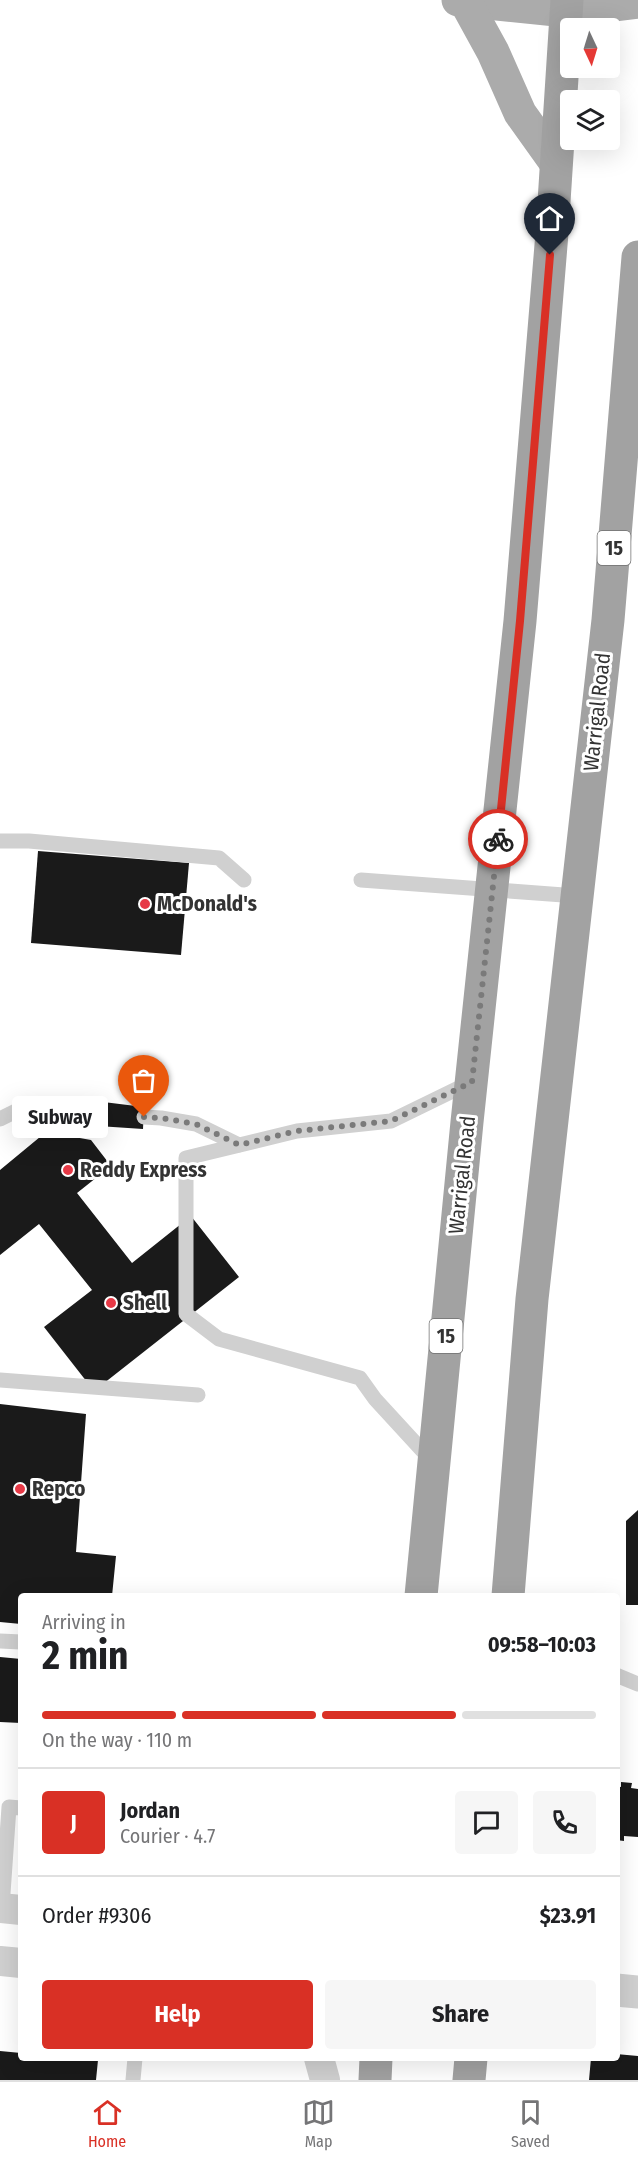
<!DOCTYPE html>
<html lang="en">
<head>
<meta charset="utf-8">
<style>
	:root { --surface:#fff; --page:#f6f6f6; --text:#202124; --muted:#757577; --line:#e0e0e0; --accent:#d93025 }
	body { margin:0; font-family:"Fira Sans Condensed",sans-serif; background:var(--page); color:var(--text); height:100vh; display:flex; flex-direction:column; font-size:22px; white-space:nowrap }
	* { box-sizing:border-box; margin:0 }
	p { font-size:20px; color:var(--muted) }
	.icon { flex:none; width:33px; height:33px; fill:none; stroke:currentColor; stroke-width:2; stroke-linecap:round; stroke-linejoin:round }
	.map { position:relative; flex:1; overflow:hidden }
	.details { position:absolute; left:18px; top:1593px; width:602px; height:468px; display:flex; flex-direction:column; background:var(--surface); border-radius:6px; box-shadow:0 6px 24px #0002 }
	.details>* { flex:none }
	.needle { width:39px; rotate:176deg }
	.controls { position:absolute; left:560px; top:18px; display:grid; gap:12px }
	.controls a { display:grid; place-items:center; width:60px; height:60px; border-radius:6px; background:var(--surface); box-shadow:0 6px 24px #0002; font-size:30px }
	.pin { position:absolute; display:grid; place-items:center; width:51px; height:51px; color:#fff; margin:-62px -26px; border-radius:50% 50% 50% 0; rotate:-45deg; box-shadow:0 0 6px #0007 }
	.pin .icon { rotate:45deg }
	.courier { position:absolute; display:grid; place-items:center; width:60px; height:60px; margin:-30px; border:4px solid #d93025; border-radius:50%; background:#fff; color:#222; box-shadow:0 2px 8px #0007 }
	.bubble { position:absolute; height:42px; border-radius:6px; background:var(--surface); box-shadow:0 6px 24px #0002; font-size:20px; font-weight:700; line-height:42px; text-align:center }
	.headline em { font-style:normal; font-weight:700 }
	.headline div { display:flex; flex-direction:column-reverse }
	.headline { display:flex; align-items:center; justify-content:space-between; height:102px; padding:0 24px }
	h1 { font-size:39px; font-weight:700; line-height:45px }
	.bar { display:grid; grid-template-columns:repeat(4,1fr); gap:9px 6px; align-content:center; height:72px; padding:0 24px }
	.bar i { height:8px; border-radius:4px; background:var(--line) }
	.bar .on { background:var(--accent) }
	.bar p { grid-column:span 4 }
	.line { display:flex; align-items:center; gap:15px; padding:0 24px; border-top:2px solid var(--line) }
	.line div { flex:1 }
	.round { display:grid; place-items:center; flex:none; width:63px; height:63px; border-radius:6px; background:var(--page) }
	.action { display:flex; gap:12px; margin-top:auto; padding:12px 24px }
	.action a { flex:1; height:69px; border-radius:6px; background:var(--accent); color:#fff; font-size:24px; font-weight:700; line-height:69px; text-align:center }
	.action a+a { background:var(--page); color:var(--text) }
	.menu { display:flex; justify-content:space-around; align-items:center; height:84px; border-top:2px solid var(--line); background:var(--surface); font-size:16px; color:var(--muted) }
	.menu a { display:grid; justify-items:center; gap:3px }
	.menu .on { color:var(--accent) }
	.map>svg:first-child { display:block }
	.building { fill:#1a1a1a }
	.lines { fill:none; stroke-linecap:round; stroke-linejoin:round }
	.service { stroke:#d0d0d0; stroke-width:15 }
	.minor { stroke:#d0d0d0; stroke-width:30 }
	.tertiary { stroke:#d0d0d0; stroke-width:33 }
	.primary { stroke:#ababab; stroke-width:33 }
	.trunk { stroke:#a2a2a2; stroke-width:33 }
	.done { stroke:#7a7a7a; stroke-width:6; stroke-dasharray:0 10.8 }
	.route { stroke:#d93025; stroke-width:8 }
	.poi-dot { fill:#e63946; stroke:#fff; stroke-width:2 }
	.labels { text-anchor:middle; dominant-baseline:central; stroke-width:6; stroke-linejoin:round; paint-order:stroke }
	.shield { fill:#fff; stroke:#707070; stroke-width:1.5 }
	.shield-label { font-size:20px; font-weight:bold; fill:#333 }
	.street-label { font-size:21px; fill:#333; stroke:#fff }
	.poi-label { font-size:21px; font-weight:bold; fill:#333; stroke:#fff; text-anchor:start }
</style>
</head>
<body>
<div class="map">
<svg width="638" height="2080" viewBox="0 0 638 2080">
	<rect width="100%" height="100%" fill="#fff"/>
	<g class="building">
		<polygon points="38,851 189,863 181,955 31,943"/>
		<polygon points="87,1100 144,1107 143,1129 83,1125"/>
		<polygon points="46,1132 91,1140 111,1166 77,1193 132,1263 191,1216 239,1277 94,1391 44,1327 92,1290 39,1224 0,1255 0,1170"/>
		<polygon points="0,1404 86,1414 76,1552 116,1556 112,1596 21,1596 21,1624 0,1622"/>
		<polygon points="638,1510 638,1605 626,1605 626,1521"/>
		<polygon points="0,1657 21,1659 21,1723 0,1722"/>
		<polygon points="621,1782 632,1783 631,1788 638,1789 638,1837 624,1836 624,1841 616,1840 616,1786 621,1787"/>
		<polygon points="0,2051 21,2053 21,2058 98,2060 96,2080 0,2080"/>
		<polygon points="616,2054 638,2056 638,2080 589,2080 591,2058 616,2058"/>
	</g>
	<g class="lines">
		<g class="service">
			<polyline points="0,841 29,841 219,858 244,880"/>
			<polyline points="361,880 577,896"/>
			<polyline points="144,1117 161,1118 196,1124 239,1145"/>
			<polyline points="0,1119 28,1105 85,1113"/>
			<polyline points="0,1380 198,1395"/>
			<polyline points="431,1460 375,1399 360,1378 219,1339 186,1314 186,1158 297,1131 391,1121 471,1082"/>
			<polyline points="0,1641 21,1642"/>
			<polyline points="616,1675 638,1684"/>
			<polyline points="2,1908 9,1807 21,1808"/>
			<polyline points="133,2080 135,2058"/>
		</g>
		<g class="minor">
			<polyline points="0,1908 21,1910"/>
			<polyline points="0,1961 21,1963"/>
			<polyline points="319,2058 325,2080"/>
		</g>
		<polyline class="tertiary" points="616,1990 638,1992"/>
		<g class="primary">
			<polyline points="458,0 566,11 638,2"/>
			<polyline points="465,1 493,52 520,113 555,162"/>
		</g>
		<g class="trunk">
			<polyline points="421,1596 467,1122 520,621 552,233 567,0"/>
			<polyline points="508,1596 532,1299 608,620 638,257"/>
			<polyline points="375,2080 376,2058"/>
			<polyline points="469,2080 471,2058"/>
		</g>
	</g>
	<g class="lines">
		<polyline class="done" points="144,1117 161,1118 196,1124 239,1145 297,1131 391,1121 472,1082 498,839"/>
		<polyline class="route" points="498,839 520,621 550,255"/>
	</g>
	<g class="poi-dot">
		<circle cx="145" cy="904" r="6"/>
		<circle cx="68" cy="1170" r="6"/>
		<circle cx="111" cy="1303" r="6"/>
		<circle cx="20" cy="1489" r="6"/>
	</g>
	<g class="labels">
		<g class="shield">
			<rect x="597.5" y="531" width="33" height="34" rx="4.5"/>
			<rect x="429.5" y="1319" width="33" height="34" rx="4.5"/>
		</g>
		<g class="shield-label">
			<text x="614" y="548">15</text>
			<text x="446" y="1336">15</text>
		</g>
		<g class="street-label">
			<text transform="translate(597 712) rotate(-84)">Warrigal Road</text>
			<text transform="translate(462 1175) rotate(-84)">Warrigal Road</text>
		</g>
		<g class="poi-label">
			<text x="157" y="904">McDonald's</text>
			<text x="80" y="1170">Reddy Express</text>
			<text x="123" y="1303">Shell</text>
			<text x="32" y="1489">Repco</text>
		</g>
	</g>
</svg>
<div class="controls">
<a><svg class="needle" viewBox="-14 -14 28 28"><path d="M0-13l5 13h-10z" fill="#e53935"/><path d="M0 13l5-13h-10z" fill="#757577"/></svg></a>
<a><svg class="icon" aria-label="layers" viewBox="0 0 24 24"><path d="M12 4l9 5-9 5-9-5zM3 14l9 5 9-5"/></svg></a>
</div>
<div class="pin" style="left:144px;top:1117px;background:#ea580c"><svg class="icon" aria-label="bag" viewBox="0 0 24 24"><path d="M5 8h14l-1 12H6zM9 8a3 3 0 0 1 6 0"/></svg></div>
<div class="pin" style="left:550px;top:255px;background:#1f2937"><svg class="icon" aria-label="home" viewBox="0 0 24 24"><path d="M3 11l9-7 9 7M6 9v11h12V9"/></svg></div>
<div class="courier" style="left:498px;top:839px"><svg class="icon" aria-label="bike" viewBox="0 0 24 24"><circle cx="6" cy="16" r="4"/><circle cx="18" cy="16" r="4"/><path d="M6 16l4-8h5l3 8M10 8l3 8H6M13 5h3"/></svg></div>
<div class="bubble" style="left:12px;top:1096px;width:96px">Subway</div>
<section class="details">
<div class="headline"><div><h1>2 min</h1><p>Arriving in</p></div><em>09:58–10:03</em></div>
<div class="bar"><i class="on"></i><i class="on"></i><i class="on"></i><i></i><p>On the way · 110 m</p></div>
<div class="line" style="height:108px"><b class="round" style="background:var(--accent);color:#fff">J</b><div><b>Jordan</b><p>Courier · 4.7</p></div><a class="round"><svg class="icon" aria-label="chat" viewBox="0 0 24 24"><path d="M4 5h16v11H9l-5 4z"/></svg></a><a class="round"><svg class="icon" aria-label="phone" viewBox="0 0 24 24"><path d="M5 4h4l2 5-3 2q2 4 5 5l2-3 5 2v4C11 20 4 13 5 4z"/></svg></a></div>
<div class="line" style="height:78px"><div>Order #9306</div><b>$23.91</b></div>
<div class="action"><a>Help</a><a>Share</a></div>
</section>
</div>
<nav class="menu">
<a class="on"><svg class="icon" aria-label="home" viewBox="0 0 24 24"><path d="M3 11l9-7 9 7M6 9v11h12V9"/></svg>Home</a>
<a><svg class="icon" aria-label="map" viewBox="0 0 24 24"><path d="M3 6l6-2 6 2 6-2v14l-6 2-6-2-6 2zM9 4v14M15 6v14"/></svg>Map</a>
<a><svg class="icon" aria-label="saved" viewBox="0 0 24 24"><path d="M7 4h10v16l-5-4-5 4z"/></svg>Saved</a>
</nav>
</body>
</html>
